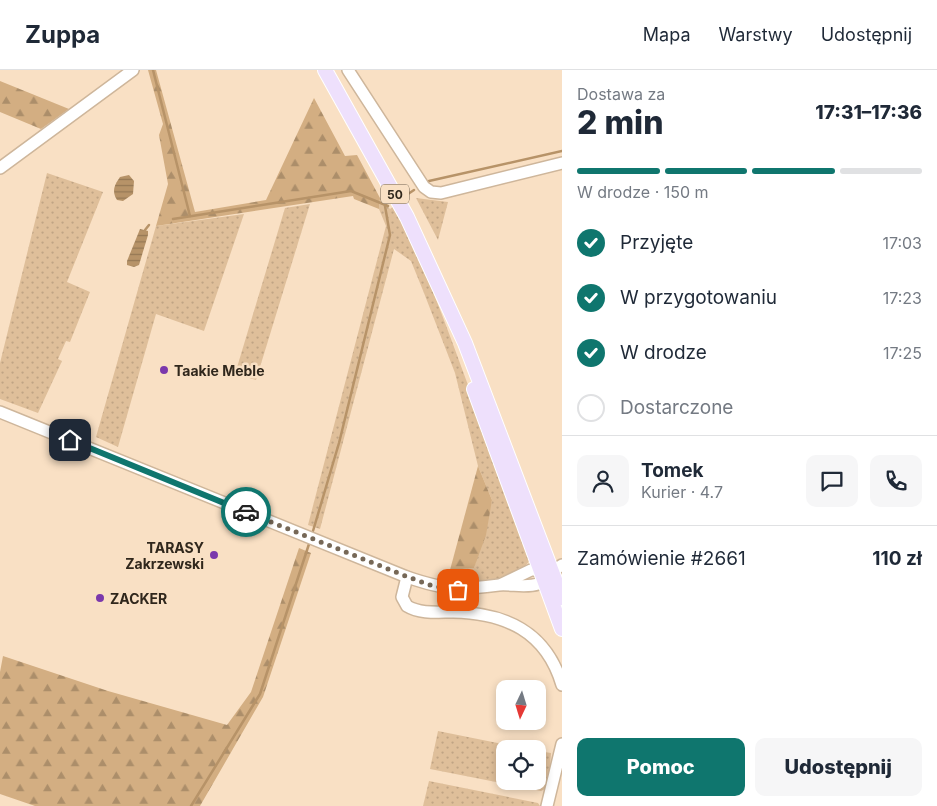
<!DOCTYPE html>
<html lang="pl">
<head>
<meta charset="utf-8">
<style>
	:root { --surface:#fff; --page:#f6f6f7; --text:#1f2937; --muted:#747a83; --line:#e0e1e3; --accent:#0f766e }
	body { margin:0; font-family:Inter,sans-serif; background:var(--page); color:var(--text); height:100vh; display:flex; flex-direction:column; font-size:19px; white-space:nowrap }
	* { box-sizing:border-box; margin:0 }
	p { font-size:16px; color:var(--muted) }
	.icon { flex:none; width:28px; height:28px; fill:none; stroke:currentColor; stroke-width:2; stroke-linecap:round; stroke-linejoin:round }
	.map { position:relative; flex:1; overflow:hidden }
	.side { display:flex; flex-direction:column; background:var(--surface); width:375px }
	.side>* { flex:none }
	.needle { width:32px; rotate:184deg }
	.tools { position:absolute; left:496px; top:610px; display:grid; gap:10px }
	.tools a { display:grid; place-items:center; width:50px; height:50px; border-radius:10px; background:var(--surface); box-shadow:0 2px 8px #0003; font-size:25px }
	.pin { position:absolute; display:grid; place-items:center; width:42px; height:42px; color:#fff; margin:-21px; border-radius:10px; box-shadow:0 2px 8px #0006 }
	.courier { position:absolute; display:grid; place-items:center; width:50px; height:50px; margin:-25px; border:4px solid #0f766e; border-radius:50%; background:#fff; color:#222; box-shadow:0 1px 6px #0007 }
	.overview em { font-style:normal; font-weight:800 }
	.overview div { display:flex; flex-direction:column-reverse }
	.overview { display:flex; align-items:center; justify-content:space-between; height:85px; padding:0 15px }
	h1 { font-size:32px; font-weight:800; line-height:38px }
	.bar { display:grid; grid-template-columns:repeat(4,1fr); gap:8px 5px; align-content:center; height:60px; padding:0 15px }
	.bar i { height:6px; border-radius:4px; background:var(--line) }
	.bar .current { background:var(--accent) }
	.bar p { grid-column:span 4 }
	.line { display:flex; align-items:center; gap:12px; padding:0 15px; border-top:1px solid var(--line) }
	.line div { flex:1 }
	.round { display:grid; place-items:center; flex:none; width:52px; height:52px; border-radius:10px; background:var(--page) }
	ol { padding:0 15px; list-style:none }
	li { display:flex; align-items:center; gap:15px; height:55px }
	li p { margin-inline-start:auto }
	li .icon { padding:5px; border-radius:50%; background:var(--accent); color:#fff; stroke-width:4 }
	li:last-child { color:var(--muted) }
	li i { width:28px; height:28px; border:2px solid var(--line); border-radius:50% }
	.button { display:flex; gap:10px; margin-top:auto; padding:10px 15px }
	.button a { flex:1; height:58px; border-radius:10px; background:var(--accent); color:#fff; font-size:20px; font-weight:800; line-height:58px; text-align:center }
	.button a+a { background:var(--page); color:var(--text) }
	header { display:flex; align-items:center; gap:30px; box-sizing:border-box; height:70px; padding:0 25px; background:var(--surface); border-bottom:1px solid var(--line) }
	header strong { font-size:24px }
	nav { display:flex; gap:28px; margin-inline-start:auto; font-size:18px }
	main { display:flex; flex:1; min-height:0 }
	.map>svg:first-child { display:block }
	.grass { fill:url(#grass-dots) }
	.forest { fill:url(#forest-firs) }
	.water { fill:url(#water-rules) }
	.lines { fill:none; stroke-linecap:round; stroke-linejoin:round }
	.stream { stroke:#b79368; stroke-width:2.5 }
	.minor-casing { stroke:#ceb69b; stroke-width:14 }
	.major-casing { stroke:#fff; stroke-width:16 }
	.minor { stroke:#fff; stroke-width:11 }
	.major { stroke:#eee0fc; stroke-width:14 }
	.done { stroke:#766857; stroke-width:5; stroke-dasharray:0 9 }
	.route { stroke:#0f766e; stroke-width:6 }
	.poi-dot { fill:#7b38ac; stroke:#f9e0c4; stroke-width:2 }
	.labels { text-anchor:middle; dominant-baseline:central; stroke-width:5; stroke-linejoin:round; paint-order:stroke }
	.shield { fill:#f9e0c4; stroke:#6c5e4e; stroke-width:1 }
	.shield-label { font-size:12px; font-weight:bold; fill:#30271c }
	.poi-label { font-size:14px; font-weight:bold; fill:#30271c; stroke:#f9e0c4; text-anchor:start }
</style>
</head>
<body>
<header>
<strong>Zuppa</strong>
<nav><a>Mapa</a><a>Warstwy</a><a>Udostępnij</a></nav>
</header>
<main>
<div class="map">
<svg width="562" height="736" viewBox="0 0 562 736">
	<defs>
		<pattern id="grass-dots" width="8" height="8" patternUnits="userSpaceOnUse" patternTransform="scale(1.25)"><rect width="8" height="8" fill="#dfbf9a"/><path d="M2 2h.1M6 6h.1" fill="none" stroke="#c0a484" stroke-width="1.8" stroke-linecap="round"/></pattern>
		<pattern id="forest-firs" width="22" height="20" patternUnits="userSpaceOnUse" patternTransform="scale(1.25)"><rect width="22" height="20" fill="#d3ae82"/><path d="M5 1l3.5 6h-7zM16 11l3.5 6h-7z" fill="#ac8e6a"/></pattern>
		<pattern id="water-rules" width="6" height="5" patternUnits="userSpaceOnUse" patternTransform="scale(1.25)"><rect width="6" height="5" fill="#b79368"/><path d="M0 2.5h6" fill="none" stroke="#957855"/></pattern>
	</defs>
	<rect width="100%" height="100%" fill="#f9e0c4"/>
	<g class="grass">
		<polygon points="47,103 103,122 67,212 90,222 70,272 66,271 58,289 62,291 38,343 0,329 0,293"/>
		<path d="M380 128 390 139 394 136C424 193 446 255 468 315 489 373 511 431 530 490 514 513 472 515 447 513L450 500 474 498 492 430 478 396 455 303 424 223 411 191 394 179 320 459 308 455 386 156 379 139Z"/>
		<polygon points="416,128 448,132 438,170"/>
		<polygon points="310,134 256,310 235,304 285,138"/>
		<polygon points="244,144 204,261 156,244 118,377 96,367 156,156"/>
		<polygon points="438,661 528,679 505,679 505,711 538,711 538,681 551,683 550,697 554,697 549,717 541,721 430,699"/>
		<polygon points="429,711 538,733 540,736 423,736"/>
	</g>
	<g class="forest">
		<polygon points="148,0 156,0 195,142 266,130 314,28 345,86 357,85 380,128 379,139 354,129 353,126 156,156 168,114 159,65 163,54"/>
		<polygon points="0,11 69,39 41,59 0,42"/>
		<polygon points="478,396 492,430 486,465 474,498 450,500"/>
		<polygon points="299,478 311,483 263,627 200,736 35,736 0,724 0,602 3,586 108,621 227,655 251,622"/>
	</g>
	<g class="water">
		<path d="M129 105 134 111 133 124 123 131 117 130C111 121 115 114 120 107Z"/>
		<polygon points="140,159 148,161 148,165 139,195 134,197 127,195 127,191"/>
	</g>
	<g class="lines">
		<g class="stream">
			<polyline points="153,0 190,146"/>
			<polyline points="429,111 562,81"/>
			<polyline points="408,124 414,120"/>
			<polyline points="173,149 351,121 388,136"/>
			<polyline points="145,160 149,155"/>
			<polyline points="313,461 339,373 390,165 385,136"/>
			<polyline points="191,736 260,624 309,474"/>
		</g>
		<g class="minor-casing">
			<g id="minor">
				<polyline points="348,0 424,117 431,122 441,123 562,93"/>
				<polyline points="0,98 133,0"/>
				<path d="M0 342 407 507C448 521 458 520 499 515 512 514 526 518 538 514 547 511 551 501 562 495"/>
				<path d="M407 507 402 527 407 536C420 544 438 542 453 542 505 543 546 561 562 615"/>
				<polyline points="502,514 531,500 548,500"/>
				<polyline points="547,736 562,674"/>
			</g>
		</g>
		<g class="major-casing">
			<g id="major">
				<polyline points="325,0 407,147 465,273 562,528"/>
				<polyline points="474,319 562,559"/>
			</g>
		</g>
		<use href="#minor" class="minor"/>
		<use href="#major" class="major"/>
	</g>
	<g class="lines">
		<polyline class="done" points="246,442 408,507 433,516 458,520"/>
		<polyline class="route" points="70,370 246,442"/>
	</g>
	<g class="poi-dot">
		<circle cx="164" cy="300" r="5"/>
		<circle cx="214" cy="485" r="5"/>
		<circle cx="100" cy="528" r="5"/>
	</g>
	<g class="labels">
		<rect class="shield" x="381" y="114.5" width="28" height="19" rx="4"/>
		<g class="shield-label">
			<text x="395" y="124">50</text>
		</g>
		<g class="poi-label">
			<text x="174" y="300">Taakie Meble</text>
			<text x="204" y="477" text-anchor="end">TARASY<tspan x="204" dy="16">Zakrzewski</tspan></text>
			<text x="110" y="528">ZACKER</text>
		</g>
	</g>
</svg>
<div class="tools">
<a><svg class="needle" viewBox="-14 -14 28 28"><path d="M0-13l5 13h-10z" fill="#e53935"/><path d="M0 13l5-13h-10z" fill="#747a83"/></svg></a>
<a><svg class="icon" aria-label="locate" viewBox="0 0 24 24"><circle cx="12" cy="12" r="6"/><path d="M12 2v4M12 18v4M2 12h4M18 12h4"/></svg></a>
</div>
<div class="pin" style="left:458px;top:520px;background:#ea580c"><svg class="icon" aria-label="bag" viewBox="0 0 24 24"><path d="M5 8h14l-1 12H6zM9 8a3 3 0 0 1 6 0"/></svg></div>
<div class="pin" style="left:70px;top:370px;background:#1f2937"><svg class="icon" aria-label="home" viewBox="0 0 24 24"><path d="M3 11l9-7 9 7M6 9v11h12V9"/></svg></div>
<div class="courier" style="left:246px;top:442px"><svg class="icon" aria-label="car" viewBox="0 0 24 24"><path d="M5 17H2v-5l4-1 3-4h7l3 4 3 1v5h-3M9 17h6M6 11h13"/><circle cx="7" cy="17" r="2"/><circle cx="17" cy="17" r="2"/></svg></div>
</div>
<section class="side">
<div class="overview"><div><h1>2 min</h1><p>Dostawa za</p></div><em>17:31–17:36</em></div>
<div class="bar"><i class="current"></i><i class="current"></i><i class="current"></i><i></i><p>W drodze · 150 m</p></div>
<ol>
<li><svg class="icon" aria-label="check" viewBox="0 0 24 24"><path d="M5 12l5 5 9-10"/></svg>Przyjęte<p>17:03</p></li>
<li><svg class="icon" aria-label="check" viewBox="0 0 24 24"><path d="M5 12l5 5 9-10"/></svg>W przygotowaniu<p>17:23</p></li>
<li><svg class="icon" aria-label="check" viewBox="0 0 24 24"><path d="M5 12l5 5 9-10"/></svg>W drodze<p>17:25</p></li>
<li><i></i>Dostarczone</li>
</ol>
<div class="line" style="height:90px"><a class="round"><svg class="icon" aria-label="person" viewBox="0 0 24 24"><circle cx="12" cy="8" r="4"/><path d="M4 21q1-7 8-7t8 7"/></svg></a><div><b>Tomek</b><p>Kurier · 4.7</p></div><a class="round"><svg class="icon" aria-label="chat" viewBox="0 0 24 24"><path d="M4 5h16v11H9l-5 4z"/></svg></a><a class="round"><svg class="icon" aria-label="phone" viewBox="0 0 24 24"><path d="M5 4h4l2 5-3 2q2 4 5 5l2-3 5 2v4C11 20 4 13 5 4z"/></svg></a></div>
<div class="line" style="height:65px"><div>Zamówienie #2661</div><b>110 zł</b></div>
<div class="button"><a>Pomoc</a><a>Udostępnij</a></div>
</section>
</main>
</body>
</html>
